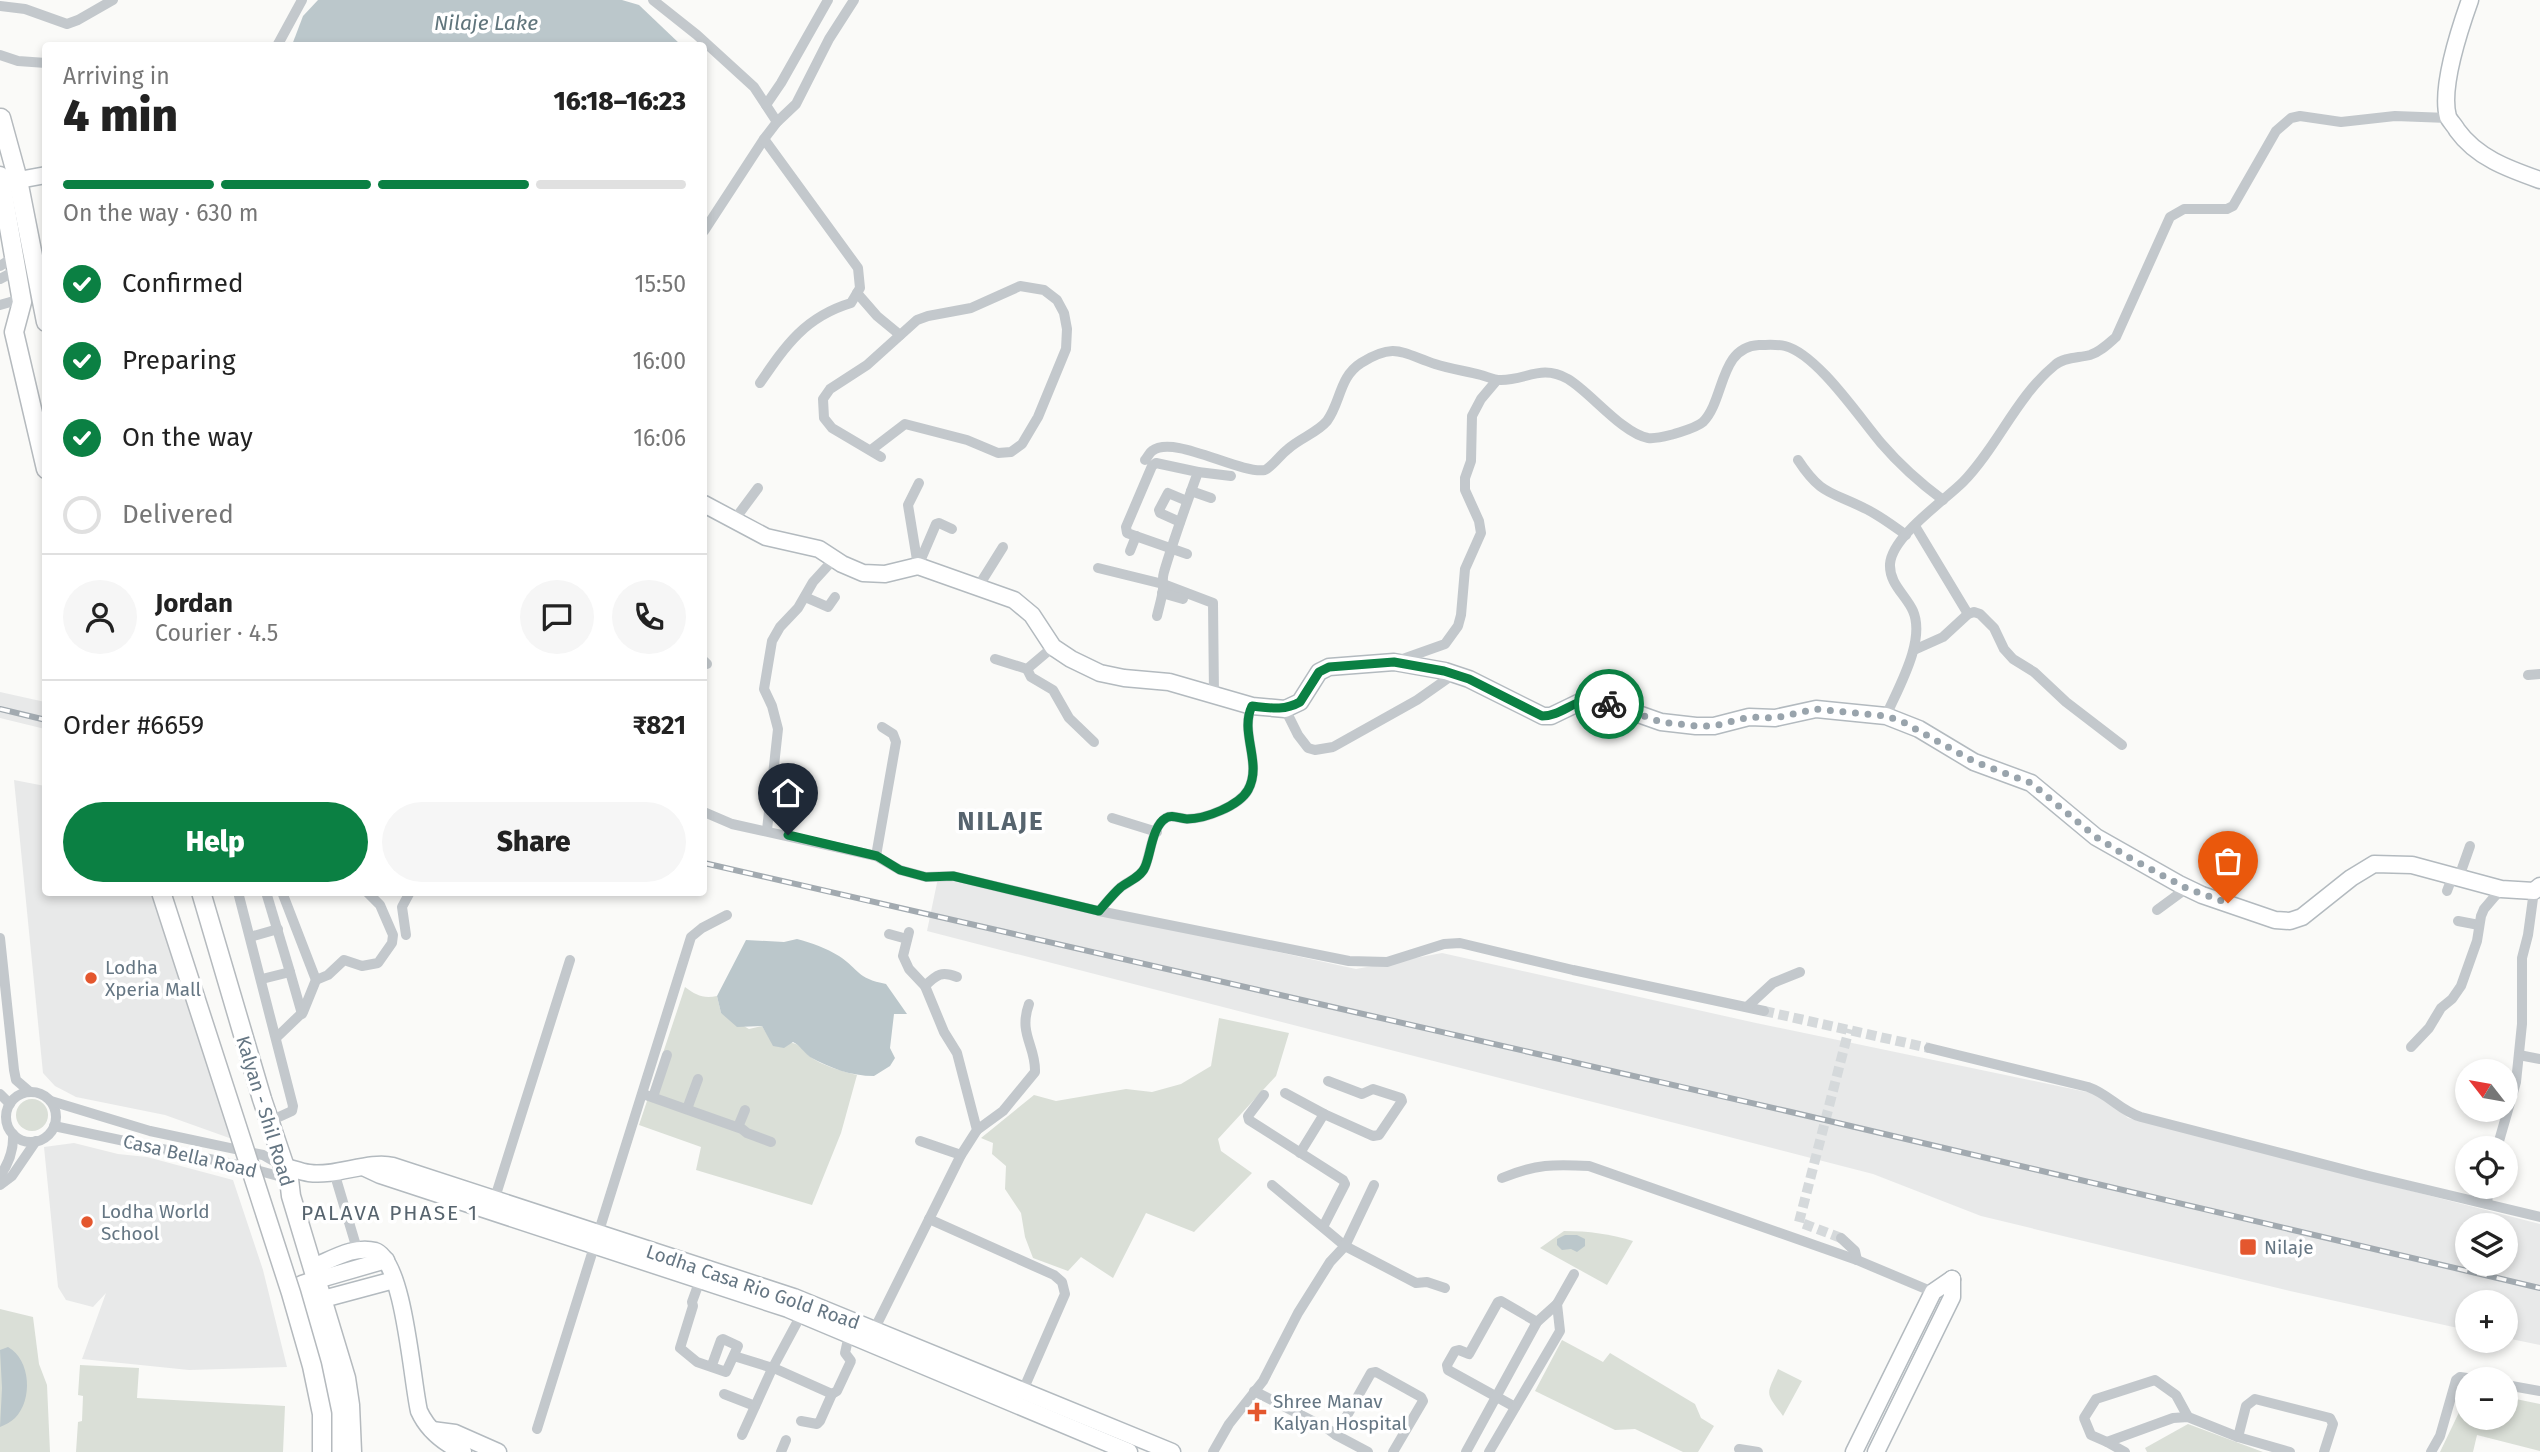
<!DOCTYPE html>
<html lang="en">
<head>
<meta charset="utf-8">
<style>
	:root { --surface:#fff; --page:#f6f6f6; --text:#222; --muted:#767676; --line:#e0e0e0; --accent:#0b8043 }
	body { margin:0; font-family:"Fira Sans",sans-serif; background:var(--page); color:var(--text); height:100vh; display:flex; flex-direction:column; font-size:26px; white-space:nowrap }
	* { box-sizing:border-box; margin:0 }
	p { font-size:23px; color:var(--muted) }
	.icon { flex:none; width:38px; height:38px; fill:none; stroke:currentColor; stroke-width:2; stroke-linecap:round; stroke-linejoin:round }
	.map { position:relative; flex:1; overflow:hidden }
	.side { position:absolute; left:42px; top:42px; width:665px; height:854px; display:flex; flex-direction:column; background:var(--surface); border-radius:7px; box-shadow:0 4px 10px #0003 }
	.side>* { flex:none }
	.needle { width:46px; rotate:301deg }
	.buttons { position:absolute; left:2455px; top:1059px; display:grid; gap:14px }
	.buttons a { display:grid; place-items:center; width:63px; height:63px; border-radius:50%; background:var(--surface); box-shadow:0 4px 10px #0003; font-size:35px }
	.pin { position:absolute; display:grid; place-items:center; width:60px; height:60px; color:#fff; margin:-72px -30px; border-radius:50% 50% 50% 0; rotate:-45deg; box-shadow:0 0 7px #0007 }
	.pin .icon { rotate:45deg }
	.courier { position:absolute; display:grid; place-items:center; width:70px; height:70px; margin:-35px; border:5px solid #0b8043; border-radius:50%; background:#fff; color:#222; box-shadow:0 2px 9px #0007 }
	.overview em { font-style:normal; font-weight:800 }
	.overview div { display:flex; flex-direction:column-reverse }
	.overview { display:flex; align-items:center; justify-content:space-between; height:119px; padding:0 21px }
	h1 { font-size:46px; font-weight:800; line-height:52px }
	.bar { display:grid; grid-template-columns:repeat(4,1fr); gap:10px 7px; align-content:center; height:84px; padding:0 21px }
	.bar i { height:9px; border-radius:5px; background:var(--line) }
	.bar .current { background:var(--accent) }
	.bar p { grid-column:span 4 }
	.line { display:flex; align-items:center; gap:18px; padding:0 21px; border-top:2px solid var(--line) }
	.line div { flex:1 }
	.round { display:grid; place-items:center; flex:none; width:74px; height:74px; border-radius:37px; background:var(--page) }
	ol { padding:0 21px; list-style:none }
	li { display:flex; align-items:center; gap:21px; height:77px }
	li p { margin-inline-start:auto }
	li .icon { padding:7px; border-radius:50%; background:var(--accent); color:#fff; stroke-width:4 }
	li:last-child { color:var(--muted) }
	li i { width:38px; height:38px; border:4px solid var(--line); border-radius:50% }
	.action { display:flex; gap:14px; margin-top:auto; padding:14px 21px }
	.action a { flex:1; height:80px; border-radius:42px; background:var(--accent); color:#fff; font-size:28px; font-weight:800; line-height:80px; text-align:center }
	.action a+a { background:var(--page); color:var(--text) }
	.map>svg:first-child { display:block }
	.built { fill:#e8e9e9; fill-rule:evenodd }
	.green { fill:#dadfd7 }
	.water { fill:#bbc7cb }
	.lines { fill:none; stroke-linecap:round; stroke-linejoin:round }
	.street-tunnel { stroke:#d5d9db; stroke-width:10; stroke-dasharray:10 5; stroke-linecap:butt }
	.secondary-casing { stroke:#b3babf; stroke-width:19 }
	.primary-casing { stroke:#b5babe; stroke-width:21 }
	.street { stroke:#c3c8cc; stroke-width:10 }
	.secondary { stroke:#fff; stroke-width:16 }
	.primary { stroke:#fff; stroke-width:18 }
	.rail-casing { stroke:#a2aab0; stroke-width:6 }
	.rail { stroke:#fff; stroke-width:3.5; stroke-dasharray:10; stroke-linecap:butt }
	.primary-bridge-casing { stroke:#b5babe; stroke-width:21; stroke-linecap:butt }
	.primary-bridge { stroke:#fff; stroke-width:18 }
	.done { stroke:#99a4ac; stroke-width:7; stroke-dasharray:0 12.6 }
	.route { stroke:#0b8043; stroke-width:9 }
	.poi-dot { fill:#e4572e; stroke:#fff; stroke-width:2.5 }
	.labels { text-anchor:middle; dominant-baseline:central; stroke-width:7; stroke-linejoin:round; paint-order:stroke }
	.poi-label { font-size:19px; fill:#657683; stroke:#fff; text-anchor:start }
	.street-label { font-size:19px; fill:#657683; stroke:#fff }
	.water-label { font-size:21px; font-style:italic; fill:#60757c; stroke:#fff }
	.neighbourhood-label { font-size:21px; letter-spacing:2px; fill:#57646e; stroke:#fff }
	.district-label { font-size:26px; font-weight:bold; letter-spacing:2px; fill:#57646e; stroke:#fff }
</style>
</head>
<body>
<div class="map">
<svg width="2540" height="1452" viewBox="0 0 2540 1452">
	<rect width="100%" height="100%" fill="#fafaf8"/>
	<g class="built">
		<polygon points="0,692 45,702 45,729 0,718"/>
		<polygon points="14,780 45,786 46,892 154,893 249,1145 165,1115 76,1097 55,1086 43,1073"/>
		<path d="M938 878 1356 969 1442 953 1756 1023 2101 1095 2128 1118 2540 1224V1345L2506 1338V1302H2468L2467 1330 2290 1291 1981 1216 1873 1174 927 931ZM2468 1225H2506V1264H2468Z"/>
		<polygon points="74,1143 118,1154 147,1157 233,1180 263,1270 287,1367 189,1370 82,1359 106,1293 93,1307 66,1300 58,1287 44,1147"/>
	</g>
	<g class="green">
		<path d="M685 987C696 995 703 999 717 996L721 1013 749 1029 762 1026 774 1046C780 1045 790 1041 796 1044 802 1046 804 1052 809 1056 823 1066 841 1071 857 1075L841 1133 812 1205 696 1170 701 1147 639 1125Z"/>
		<polygon points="1219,1018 1289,1033 1276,1076 1218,1139 1221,1151 1252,1173 1194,1232 1146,1213 1113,1278 1081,1257 1068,1271 1033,1258 1025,1237 1021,1213 1005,1189 1006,1166 992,1154 993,1143 981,1138 1034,1095 1056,1101 1126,1089 1152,1092 1181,1084 1211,1066"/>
		<circle cx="32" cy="1115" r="16"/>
		<path d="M1564 1231C1589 1231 1610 1234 1633 1241L1607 1285 1540 1248Z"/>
		<polygon points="0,1309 33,1317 39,1364 47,1385 50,1452 0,1452"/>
		<polygon points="1562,1340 1603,1362 1610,1353 1695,1404 1701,1418 1714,1426 1698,1452 1683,1452 1635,1429 1615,1430 1535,1391"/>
		<polygon points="80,1365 139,1368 137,1398 285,1406 283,1452 76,1452 78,1422 82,1421 83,1396 78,1395"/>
		<path d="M1778 1369 1802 1381 1783 1416C1765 1392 1766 1396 1778 1369Z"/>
		<polygon points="2506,1397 2540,1404 2540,1451 2477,1435 2473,1452 2440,1452 2464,1402 2467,1399 2468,1418 2506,1418"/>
		<polygon points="2188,1424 2263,1452 2147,1452 2145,1448"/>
	</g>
	<g class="water">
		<polygon points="318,0 622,0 639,5 681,45 292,45 303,16"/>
		<path d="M797 939C812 943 826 948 839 956 860 970 856 978 886 984L907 1014H894L890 1048 895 1058 890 1066 874 1076C851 1076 830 1068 810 1057 803 1052 801 1046 793 1042L784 1048 773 1046 762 1026 737 1027 721 1013 717 996 746 940 784 942Z"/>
		<polygon points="1565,1235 1577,1235 1585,1239 1585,1246 1577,1252 1571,1249 1562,1250 1557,1245 1557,1239"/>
		<path d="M8 1347C31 1360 33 1400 15 1418 11 1422 5 1425 0 1427L2 1388 0 1350Z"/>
	</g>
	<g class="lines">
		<g class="street-tunnel">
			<polyline points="1764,1011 1929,1048"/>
			<polyline points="1841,1238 1799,1222 1849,1029"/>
		</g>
		<g class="secondary-casing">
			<g id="secondary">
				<path d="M2470 0C2460 28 2440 88 2448 117 2450 121 2455 126 2457 130 2477 158 2509 169 2540 180"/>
				<polyline points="8,182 46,175"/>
				<polyline points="704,504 766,537 819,549 842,564 863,573 885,574 918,566 1014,600 1032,615 1053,647 1071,659 1100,673 1124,678 1169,682 1252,706 1285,709 1300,702 1319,672 1329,667 1394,662 1445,671 1469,679 1543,716 1551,716 1578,703 1594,701 1610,704 1661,722 1696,726 1714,726 1749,717 1775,718 1816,709 1886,716 1919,729 1974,762 2031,783 2096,837 2179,884 2202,895 2275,920 2290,921 2302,917 2351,878 2374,864 2412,865 2501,889 2534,891 2540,886"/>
				<path d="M282 1166C291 1168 301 1172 309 1173 336 1177 369 1160 393 1166L794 1297 1172 1452"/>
				<polyline points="365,1168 380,1175 788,1309 1129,1452"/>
				<path d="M313 1267C331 1260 354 1245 375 1251 404 1260 412 1382 419 1411 428 1431 444 1443 463 1452"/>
				<polyline points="317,1280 386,1260"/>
				<polyline points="312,1302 394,1280"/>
				<polyline points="432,1430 455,1433 498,1452"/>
				<polyline points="1854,1452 1933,1292 1952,1279"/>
				<polyline points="1876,1452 1952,1297 1952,1279"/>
			</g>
		</g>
		<g class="primary-casing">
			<g id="primary">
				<polyline points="1,118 18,180 46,322"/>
				<polyline points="0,176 22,302 14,332 46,469"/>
				<polyline points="201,892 262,1099 289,1179 291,1196 346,1378 350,1405 352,1452"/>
				<path d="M317 1280 302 1285C316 1341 341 1393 336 1452"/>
			</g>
		</g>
		<g class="street">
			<polyline points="653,0 697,35 754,87 777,122"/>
			<polyline points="0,6 25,9 67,24 78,20 113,0"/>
			<polyline points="277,46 302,0"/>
			<polyline points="0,55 18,61 46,63"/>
			<polyline points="766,105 781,83 828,0"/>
			<polyline points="704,231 764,139 777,122 796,104 829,39 854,0"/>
			<polyline points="0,266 14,257"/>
			<polyline points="0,279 17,270"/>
			<polyline points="857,293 877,316 900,335"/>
			<polyline points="0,305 21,299"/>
			<path d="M760 383C786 345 805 317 851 303L860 288 858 268 764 139"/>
			<polyline points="871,450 905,424 967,440 998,453 1011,452 1022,444 1038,417 1066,349 1067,329 1064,313 1057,300 1044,290 1020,286 971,308 928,316 917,320 867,365 830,389 823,399 824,418 832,428 881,457"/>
			<path d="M1145 460C1148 457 1149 453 1152 451 1174 434 1238 474 1265 470 1274 465 1280 455 1288 449 1300 438 1317 433 1327 421 1341 402 1339 377 1361 363 1395 342 1402 353 1435 364 1450 369 1466 371 1481 375 1488 377 1494 380 1501 380 1527 380 1541 364 1568 379 1590 392 1623 434 1648 438 1657 439 1666 436 1674 434 1683 431 1696 428 1703 422 1725 400 1719 347 1759 345 1767 345 1777 344 1785 346 1817 354 1859 417 1881 443 1899 464 1920 483 1943 500"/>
			<path d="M1798 460C1821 495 1830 491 1864 508 1879 515 1892 525 1906 535"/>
			<polyline points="1198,472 1231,476"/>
			<polyline points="1191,491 1211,498"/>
			<polyline points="735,519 758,488"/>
			<polyline points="1180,522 1160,513 1159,510 1168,493 1187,501"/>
			<polyline points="1915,526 1968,614"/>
			<polyline points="1130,551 1136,536"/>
			<polyline points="918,566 908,505 919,483"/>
			<polyline points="918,566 936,524 939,523 952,529"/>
			<polyline points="1098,568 1163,584 1213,603 1214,695"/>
			<polyline points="978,587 1003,547"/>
			<polyline points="1162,593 1183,599"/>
			<polyline points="805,597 828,607 835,597"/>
			<path d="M1157 616C1159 607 1162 598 1163 589 1163 583 1162 578 1164 572 1174 538 1186 505 1198 472L1156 463 1152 466 1126 527 1127 533 1187 554"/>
			<polyline points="1914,650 1943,637 1968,614 1974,612 1980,614 1994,628 2004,649 2013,659 2034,672 2066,702 2122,745"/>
			<polyline points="995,659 1027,669 1053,647"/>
			<polyline points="1400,660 1445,644 1458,626 1461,615 1465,569 1481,533 1479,521 1465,490 1465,478 1471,461 1472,416 1481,399 1497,380"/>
			<polyline points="704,661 707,664"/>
			<polyline points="1027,669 1031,677 1053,690 1069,718 1094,742"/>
			<polyline points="2528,675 2540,674"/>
			<polyline points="1285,709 1298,735 1308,748 1315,750 1333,747 1417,700 1454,674"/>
			<path d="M1886 716C1898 688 1926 641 1913 611 1906 595 1889 584 1890 564 1892 536 1944 501 1963 482 1998 446 2016 397 2055 365 2064 357 2078 358 2090 355 2100 352 2108 344 2116 337L2170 217 2184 209H2227L2233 206 2276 131 2291 118 2300 116 2341 122 2395 116 2448 118"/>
			<polyline points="704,812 732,824 876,856 900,870 926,877 953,876 1099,911 1349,961 1387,962 1444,944 1460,943 1573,970 1764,1011"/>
			<polyline points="1112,818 1157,832"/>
			<polyline points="767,830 778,729 772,706 764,689 772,641 780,627 798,608 813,582 834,559"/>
			<polyline points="876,856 896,742 893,734 882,727"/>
			<polyline points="2459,877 2470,846"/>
			<polyline points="2447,891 2453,875"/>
			<polyline points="238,892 293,1106 292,1111 270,1121"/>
			<polyline points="266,892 290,972"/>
			<polyline points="282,892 316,980"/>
			<polyline points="2157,910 2187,888"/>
			<path d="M1099 911C1106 903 1113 894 1121 887 1129 881 1141 877 1145 867 1151 853 1152 826 1166 818 1172 814 1180 819 1187 819 1205 819 1239 806 1248 790 1263 763 1239 733 1252 706"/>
			<polyline points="2458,921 2479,925"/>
			<polyline points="889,934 907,939"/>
			<polyline points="406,935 402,907 410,892"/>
			<polyline points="250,937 278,929"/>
			<polyline points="0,938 14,1070 16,1080 30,1092"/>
			<polyline points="262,979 290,972 302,1014"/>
			<polyline points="316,980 328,975 344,960 362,966 378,963 392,943 393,935 380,905 367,892"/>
			<path d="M925 986C937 974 942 971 957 977"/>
			<polyline points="1747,1007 1773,983 1800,972"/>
			<polyline points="277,1037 303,1012 316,980"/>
			<polyline points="2411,1047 2429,1028 2441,1008 2452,999 2461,986 2477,941 2481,916 2484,909 2501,889"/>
			<path d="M1929 1048 2088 1087C2109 1094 2120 1111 2141 1117L2369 1176 2540 1217"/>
			<polyline points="2519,1055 2540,1059"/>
			<circle cx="31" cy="1117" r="25"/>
			<polyline points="1285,1093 1324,1114"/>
			<polyline points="0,1094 10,1104"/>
			<polyline points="643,1094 742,1129 747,1133 771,1142"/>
			<polyline points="1264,1095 1248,1116 1249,1120 1343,1180 1345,1184 1323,1227"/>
			<polyline points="653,1097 667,1055"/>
			<polyline points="51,1101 150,1131 263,1155 282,1166"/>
			<polyline points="687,1109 698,1079"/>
			<polyline points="54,1126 242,1166 289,1179"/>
			<polyline points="738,1127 745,1110"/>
			<path d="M977 1130 1003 1111 1035 1072C1036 1046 1018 1034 1029 1004"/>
			<polyline points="920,1141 961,1155"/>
			<polyline points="2497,1148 2516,1082 2522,1024 2522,958 2528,935 2534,891"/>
			<polyline points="1300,1153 1324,1114 1373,1136 1379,1135 1402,1101 1401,1098 1373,1089 1362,1094 1328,1081"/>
			<polyline points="334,1172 357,1249"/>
			<path d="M0 1176C9 1163 14 1150 13 1134"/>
			<path d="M1502 1178C1536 1164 1554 1164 1589 1166L1857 1260 1933 1292"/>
			<polyline points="0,1185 12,1176 36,1141"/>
			<polyline points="1272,1185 1345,1246 1416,1283 1427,1282 1445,1288"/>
			<polyline points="493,1204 570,960"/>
			<polyline points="2487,1204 2489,1186"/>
			<polyline points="929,1219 1054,1275 1062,1282 1065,1294 1021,1395"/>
			<polyline points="1841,1238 1855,1251 1857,1260"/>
			<polyline points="700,1280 692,1302 693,1306 680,1348 697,1362 726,1372 738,1346 723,1339 721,1340 712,1365"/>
			<polyline points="1557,1304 1574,1274"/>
			<polyline points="872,1334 961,1155 977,1130 957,1053 944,1032 925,986 909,969 903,956 909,932"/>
			<polyline points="734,1356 776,1369 832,1394 820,1421 817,1424 801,1421"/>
			<polyline points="2506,1385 2540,1391"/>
			<polyline points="1254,1391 1328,1429 1336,1435 1368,1452"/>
			<polyline points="724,1394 755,1406"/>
			<polyline points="832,1394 837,1391 851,1361 845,1353 849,1335"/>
			<polyline points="1515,1407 1448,1370 1447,1365 1455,1351 1459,1350 1469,1354 1498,1302 1501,1301 1537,1322"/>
			<polyline points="537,1429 691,937 702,928 727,915"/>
			<polyline points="742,1435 772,1369 801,1315"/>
			<polyline points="1336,1435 1371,1373 1376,1372 1421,1397 1423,1401 1393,1452"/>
			<polyline points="2238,1437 2246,1406 2255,1399 2330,1418 2333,1424 2324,1452"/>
			<polyline points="2107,1442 2091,1435 2084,1418 2096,1399 2155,1380 2176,1395 2188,1417"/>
			<polyline points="1739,1449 1758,1452"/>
			<polyline points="781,1452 786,1440"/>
			<polyline points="1213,1452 1229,1424 1263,1381 1298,1313 1330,1262 1345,1246 1374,1185"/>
			<polyline points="1466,1452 1537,1322 1557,1304 1560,1331 1489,1452"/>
			<polyline points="2125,1452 2107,1442 2173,1418 2188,1417 2238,1437 2290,1452"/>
			<polyline points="2431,1452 2440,1436 2456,1380 2460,1377 2474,1379"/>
		</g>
		<use href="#secondary" class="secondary"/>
		<use href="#primary" class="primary"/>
		<g class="rail-casing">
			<g id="rail">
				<polyline points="0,709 46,720"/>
				<polyline points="704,863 1791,1112 2540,1288"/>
			</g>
		</g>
		<use href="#rail" class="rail"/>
		<g class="primary-bridge-casing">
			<polyline id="primary-bridge" points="161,892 291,1293 312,1366 322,1414 322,1452"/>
		</g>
		<use href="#primary-bridge" class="primary-bridge"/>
	</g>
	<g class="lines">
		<polyline class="done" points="1609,704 1661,722 1696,726 1714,726 1749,717 1775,718 1816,709 1886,716 1903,722 1975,762 2031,783 2096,837 2128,857 2186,888 2228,903"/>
		<path class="route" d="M788 835 877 856 900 870 926 877 953 876 1099 911C1106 903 1113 894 1121 887 1129 881 1141 877 1145 867 1151 854 1152 826 1166 818 1172 814 1180 819 1187 819 1205 819 1239 806 1248 790 1263 763 1239 733 1252 706 1270 708 1284 711 1300 702L1319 672 1329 667 1394 662 1444 671 1469 679 1542 716C1555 716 1564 709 1575 704 1586 699 1597 701 1609 704"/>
	</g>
	<g class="poi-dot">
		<circle cx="91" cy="978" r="7"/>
		<circle cx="87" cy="1222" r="7"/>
		<rect x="2239" y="1238" width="18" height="18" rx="3.5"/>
		<path d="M1253.5 1401.5h7v7h7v7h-7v7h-7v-7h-7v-7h7z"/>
	</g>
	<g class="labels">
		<g class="poi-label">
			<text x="105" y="967">Lodha<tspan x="105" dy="22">Xperia Mall</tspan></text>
			<text x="101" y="1211">Lodha World<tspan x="101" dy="22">School</tspan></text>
			<text x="2264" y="1247">Nilaje</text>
			<text x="1273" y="1401">Shree Manav<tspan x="1273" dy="22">Kalyan Hospital</tspan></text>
		</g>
		<g class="street-label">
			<text transform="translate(265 1111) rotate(73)">Kalyan - Shil Road</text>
			<text transform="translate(190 1156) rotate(13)">Casa Bella Road</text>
			<text transform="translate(753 1287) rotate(19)">Lodha Casa Rio Gold Road</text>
		</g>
		<g class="water-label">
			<text x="486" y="23">Nilaje Lake</text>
		</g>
		<g class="neighbourhood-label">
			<text x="390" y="1213">PALAVA PHASE 1</text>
		</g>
		<g class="district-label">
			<text x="1001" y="821">NILAJE</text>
		</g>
	</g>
</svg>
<div class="buttons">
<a><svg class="needle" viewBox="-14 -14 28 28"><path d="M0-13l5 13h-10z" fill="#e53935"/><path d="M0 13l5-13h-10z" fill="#767676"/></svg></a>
<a><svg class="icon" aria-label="locate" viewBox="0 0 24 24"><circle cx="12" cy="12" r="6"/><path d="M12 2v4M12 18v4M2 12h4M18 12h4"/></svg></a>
<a><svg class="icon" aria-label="layers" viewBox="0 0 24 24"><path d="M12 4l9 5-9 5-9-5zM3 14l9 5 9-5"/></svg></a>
<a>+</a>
<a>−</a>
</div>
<div class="pin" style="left:2228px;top:903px;background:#ea580c"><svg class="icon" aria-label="bag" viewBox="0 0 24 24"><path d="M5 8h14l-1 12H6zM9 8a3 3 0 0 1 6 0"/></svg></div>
<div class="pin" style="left:788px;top:835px;background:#1f2937"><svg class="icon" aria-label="home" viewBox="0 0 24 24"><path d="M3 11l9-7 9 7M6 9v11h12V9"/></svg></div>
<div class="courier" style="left:1609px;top:704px"><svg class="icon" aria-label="bike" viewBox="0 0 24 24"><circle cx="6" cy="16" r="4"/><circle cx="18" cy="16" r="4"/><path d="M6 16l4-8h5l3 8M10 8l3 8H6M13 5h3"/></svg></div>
<section class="side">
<div class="overview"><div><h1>4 min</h1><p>Arriving in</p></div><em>16:18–16:23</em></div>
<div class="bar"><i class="current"></i><i class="current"></i><i class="current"></i><i></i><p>On the way · 630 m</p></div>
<ol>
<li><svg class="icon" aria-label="check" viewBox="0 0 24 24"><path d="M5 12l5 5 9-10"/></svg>Confirmed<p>15:50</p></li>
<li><svg class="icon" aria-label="check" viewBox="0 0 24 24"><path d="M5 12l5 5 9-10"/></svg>Preparing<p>16:00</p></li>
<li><svg class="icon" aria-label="check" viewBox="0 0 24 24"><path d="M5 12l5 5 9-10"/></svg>On the way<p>16:06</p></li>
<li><i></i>Delivered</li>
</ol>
<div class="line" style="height:126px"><a class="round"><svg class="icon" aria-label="person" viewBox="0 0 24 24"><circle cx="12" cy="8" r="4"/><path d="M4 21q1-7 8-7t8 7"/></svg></a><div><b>Jordan</b><p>Courier · 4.5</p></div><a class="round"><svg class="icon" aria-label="chat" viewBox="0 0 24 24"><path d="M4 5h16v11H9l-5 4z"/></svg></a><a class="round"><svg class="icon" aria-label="phone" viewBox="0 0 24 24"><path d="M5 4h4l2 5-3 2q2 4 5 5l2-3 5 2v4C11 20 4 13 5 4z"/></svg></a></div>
<div class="line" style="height:91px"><div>Order #6659</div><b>₹821</b></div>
<div class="action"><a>Help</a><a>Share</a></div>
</section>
</div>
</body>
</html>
